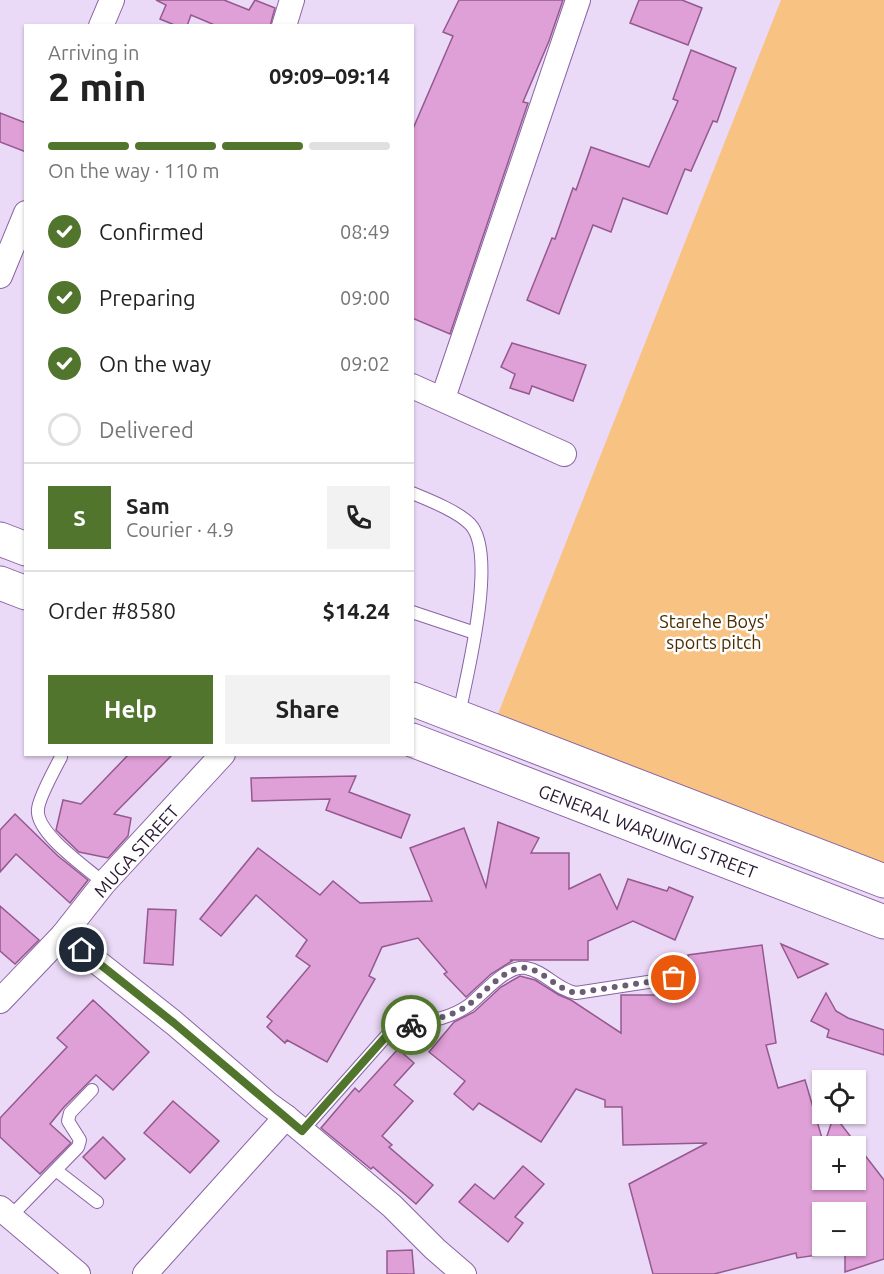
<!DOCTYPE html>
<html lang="en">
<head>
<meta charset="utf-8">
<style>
	:root { --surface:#fff; --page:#f2f2f2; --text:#222; --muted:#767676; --line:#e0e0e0; --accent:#52752d }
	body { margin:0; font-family:Ubuntu,sans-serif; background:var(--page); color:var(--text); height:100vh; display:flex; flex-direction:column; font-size:22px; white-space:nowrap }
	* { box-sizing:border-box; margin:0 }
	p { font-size:20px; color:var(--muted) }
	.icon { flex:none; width:33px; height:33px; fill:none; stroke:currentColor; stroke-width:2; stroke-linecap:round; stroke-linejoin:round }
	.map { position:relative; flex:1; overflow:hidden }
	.side { position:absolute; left:24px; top:24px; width:390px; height:732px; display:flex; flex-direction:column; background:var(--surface); border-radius:0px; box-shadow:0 2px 4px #0004 }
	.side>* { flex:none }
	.tools { position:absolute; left:812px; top:1070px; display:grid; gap:12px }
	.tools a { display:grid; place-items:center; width:54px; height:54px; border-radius:0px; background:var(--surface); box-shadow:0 2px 4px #0004; font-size:30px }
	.pin { position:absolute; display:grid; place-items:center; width:51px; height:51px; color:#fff; margin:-26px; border:3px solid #fff; border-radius:50%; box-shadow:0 2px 6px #0007 }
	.courier { position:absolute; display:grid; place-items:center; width:60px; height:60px; margin:-30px; border:4px solid #52752d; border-radius:50%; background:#fff; color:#222; box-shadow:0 2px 8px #0007 }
	.overview em { font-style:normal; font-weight:700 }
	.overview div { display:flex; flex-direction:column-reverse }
	.overview { display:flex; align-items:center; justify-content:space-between; height:102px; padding:0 24px }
	h1 { font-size:39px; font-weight:700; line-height:45px }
	.bar { display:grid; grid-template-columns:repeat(4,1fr); gap:9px 6px; align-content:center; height:72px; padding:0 24px }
	.bar i { height:8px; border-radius:4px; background:var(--line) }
	.bar .selected { background:var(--accent) }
	.bar p { grid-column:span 4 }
	.line { display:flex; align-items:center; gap:15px; padding:0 24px; border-top:2px solid var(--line) }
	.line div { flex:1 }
	.round { display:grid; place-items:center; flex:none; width:63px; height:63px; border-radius:0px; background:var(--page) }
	ol { padding:0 24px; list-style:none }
	li { display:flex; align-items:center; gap:18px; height:66px }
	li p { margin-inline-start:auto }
	li .icon { padding:6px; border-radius:50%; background:var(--accent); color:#fff; stroke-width:4 }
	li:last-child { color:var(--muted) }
	li i { width:33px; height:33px; border:3px solid var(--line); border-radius:50% }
	.cta { display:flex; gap:12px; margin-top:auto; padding:12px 24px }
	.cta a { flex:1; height:69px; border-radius:0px; background:var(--accent); color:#fff; font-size:24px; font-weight:700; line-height:69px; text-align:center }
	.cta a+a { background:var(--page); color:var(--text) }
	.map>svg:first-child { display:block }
	.green { fill:#f7c282 }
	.building { fill:#df9fd7; stroke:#94598e; stroke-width:1.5; fill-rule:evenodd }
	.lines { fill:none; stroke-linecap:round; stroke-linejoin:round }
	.lane-casing { stroke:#8a63a4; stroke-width:14 }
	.street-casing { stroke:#8a63a4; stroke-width:26 }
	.secondary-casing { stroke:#8a63a4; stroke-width:35 }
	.lane { stroke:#fff; stroke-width:12 }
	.street { stroke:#fff; stroke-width:24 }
	.secondary { stroke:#fff; stroke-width:33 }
	.done { stroke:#6c5c77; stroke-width:6; stroke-dasharray:0 10.8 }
	.route { stroke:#52752d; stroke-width:8 }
	.labels { text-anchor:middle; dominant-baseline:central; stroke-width:5; stroke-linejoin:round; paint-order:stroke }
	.park-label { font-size:18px; fill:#4b2d00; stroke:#fff }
	.street-label { font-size:18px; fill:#281832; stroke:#fff }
</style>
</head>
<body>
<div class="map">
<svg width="884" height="1274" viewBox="0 0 884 1274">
	<rect width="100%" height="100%" fill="#ebdaf7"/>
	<polygon class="green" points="781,0 884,0 884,881 492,729"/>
	<g class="building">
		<polygon points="156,0 224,0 249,10 255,0 275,8 270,26 217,26 191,15 187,26 177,26 160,19 166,5"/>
		<polygon points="459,0 563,0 549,41 523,102 528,103 450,334 412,318 412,131 453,36 443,32"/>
		<polygon points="639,0 682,0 702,8 688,45 630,23"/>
		<polygon points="691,50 736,68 717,122 713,121 691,171 685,169 667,214 623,198 611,232 593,225 559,314 527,300 552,238 555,239 573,188 576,190 591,147 649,167 678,101 673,99"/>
		<polygon points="0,113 26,123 26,152 0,142"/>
		<polygon points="512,343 586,365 573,401 532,386 529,394 510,388 515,374 501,367"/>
		<polygon points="129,754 173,754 114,814 131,818 128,836 108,858 79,852 56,830 63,800 81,804"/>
		<polygon points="356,776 349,792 410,815 401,838 326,810 330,799 252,801 251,778"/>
		<polygon points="15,814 58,856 88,880 70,903 16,854 0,872 0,830"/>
		<polygon points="498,822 539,838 531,853 569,853 569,889 600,874 617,909 628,879 667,891 669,887 693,897 675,940 633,921 588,941 588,960 510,960 512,961 491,974 466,997 444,974 447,972 418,938 382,947 369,976 375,979 327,1062 287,1040 285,1043 267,1027 272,1021 267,1017 310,966 296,956 307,940 256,895 221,936 200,919 258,848 320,895 333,881 360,903 432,901 410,848 464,828 486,887"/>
		<polygon points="0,906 39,940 15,964 0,951"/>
		<polygon points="148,909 176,910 173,965 144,963"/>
		<polygon points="781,944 828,964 798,978"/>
		<path d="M762 945 776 1043 766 1045 778 1088 805 1080 824 1145 834 1115 884 1180V1259L845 1272V1251L797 1258 796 1253 714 1274H653L629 1184 707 1143 623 1145 622 1107H605V1100L576 1089 541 1142 479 1103 473 1110 454 1094 465 1081 429 1052 454 1022 474 1012 501 987 520 976 535 980 559 995 571 1000 621 1033V995H671L670 987 679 985 682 978 691 977 688 955ZM822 1146H855V1179H822ZM822 1212H855V1245H822Z"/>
		<polygon points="826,993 836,1011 848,1018 884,1030 884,1055 827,1037 829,1030 811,1021"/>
		<polygon points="93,1000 149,1052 113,1090 96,1075 64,1107 50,1124 71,1143 40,1174 0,1137 0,1118 67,1047 57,1038"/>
		<polygon points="398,1049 414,1063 394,1085 413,1101 382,1136 392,1145 389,1147 433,1185 416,1204 373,1167 371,1169 321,1128 355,1088 359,1092"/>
		<polygon points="173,1101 219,1141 190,1173 144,1133"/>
		<polygon points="103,1137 125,1159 105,1179 83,1157"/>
		<polygon points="523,1166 544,1184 515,1217 523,1223 508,1242 459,1202 475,1184 494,1199"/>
		<polygon points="412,1250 414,1274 387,1274 387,1251"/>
	</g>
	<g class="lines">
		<g class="lane-casing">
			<g id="lane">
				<path d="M412 493C429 500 457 511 470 524 498 553 467 675 459 714"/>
				<polyline points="412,612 475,633"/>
				<path d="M61 757C55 769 39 797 38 809 35 833 87 868 104 883"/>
				<path d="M302 1131 389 1033 394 1029C418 1023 449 1020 469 1005 483 994 507 964 526 968 545 971 557 990 576 993L674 978"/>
				<polyline points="57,1171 97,1202"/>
				<polyline points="10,1217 78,1147 80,1140 68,1121 70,1113 92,1090"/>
			</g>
		</g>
		<g class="street-casing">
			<g id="street">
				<polyline points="101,26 112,0"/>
				<polyline points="284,26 292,0"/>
				<polyline points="0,276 26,213"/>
				<polyline points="412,386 564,454"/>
				<polyline points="443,398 578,0"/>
				<polyline points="63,935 174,1023 268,1104 286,1117 392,1206 435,1249 464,1274"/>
				<polyline points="0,1001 63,935 104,883 223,754"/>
				<polyline points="0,1208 78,1274"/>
				<polyline points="145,1274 286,1117"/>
			</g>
		</g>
		<g class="secondary-casing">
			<g id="secondary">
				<polyline points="0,539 26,549"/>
				<polyline points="0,583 26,593"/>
				<polyline points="412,699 884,881"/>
				<polyline points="412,740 884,922"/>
			</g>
		</g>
		<use href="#lane" class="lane"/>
		<use href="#street" class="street"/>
		<use href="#secondary" class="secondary"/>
	</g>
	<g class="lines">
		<path class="done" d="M411 1025C430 1020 452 1017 468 1005 483 995 506 965 526 968 545 971 557 990 576 993L674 978"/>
		<polyline class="route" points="82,950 174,1023 302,1131 389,1033 394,1029 411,1025"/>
	</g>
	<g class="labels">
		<g class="park-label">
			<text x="714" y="621">Starehe Boys'<tspan x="714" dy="21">sports pitch</tspan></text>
		</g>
		<g class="street-label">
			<text transform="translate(648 831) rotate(21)">GENERAL WARUINGI STREET</text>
			<text transform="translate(136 851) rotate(-48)">MUGA STREET</text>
		</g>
	</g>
</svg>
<div class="tools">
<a><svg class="icon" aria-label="locate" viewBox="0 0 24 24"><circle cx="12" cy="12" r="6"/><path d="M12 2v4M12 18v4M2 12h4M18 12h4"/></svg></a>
<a>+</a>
<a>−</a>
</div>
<div class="pin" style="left:674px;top:978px;background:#ea580c"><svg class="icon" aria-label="bag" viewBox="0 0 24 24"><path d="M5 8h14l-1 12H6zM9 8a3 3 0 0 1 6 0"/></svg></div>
<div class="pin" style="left:82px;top:950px;background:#1f2937"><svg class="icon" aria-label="home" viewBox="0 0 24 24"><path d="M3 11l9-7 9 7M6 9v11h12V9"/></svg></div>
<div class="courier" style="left:411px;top:1025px"><svg class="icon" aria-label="bike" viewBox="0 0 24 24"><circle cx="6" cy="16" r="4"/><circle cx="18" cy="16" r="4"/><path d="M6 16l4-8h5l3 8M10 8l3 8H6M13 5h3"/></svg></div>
<section class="side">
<div class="overview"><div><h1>2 min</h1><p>Arriving in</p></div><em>09:09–09:14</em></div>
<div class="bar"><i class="selected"></i><i class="selected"></i><i class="selected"></i><i></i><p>On the way · 110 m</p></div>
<ol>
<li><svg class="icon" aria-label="check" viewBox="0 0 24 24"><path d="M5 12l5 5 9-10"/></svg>Confirmed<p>08:49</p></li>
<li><svg class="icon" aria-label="check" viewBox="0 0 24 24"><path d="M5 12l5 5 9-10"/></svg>Preparing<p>09:00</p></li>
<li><svg class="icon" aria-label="check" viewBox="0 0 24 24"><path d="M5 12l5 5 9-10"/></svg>On the way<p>09:02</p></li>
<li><i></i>Delivered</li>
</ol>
<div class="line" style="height:108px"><b class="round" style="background:var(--accent);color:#fff">S</b><div><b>Sam</b><p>Courier · 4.9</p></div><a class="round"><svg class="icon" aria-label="phone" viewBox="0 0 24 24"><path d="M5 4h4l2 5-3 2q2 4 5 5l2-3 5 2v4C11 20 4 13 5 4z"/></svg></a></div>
<div class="line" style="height:78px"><div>Order #8580</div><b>$14.24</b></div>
<div class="cta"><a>Help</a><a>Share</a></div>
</section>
</div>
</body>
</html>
